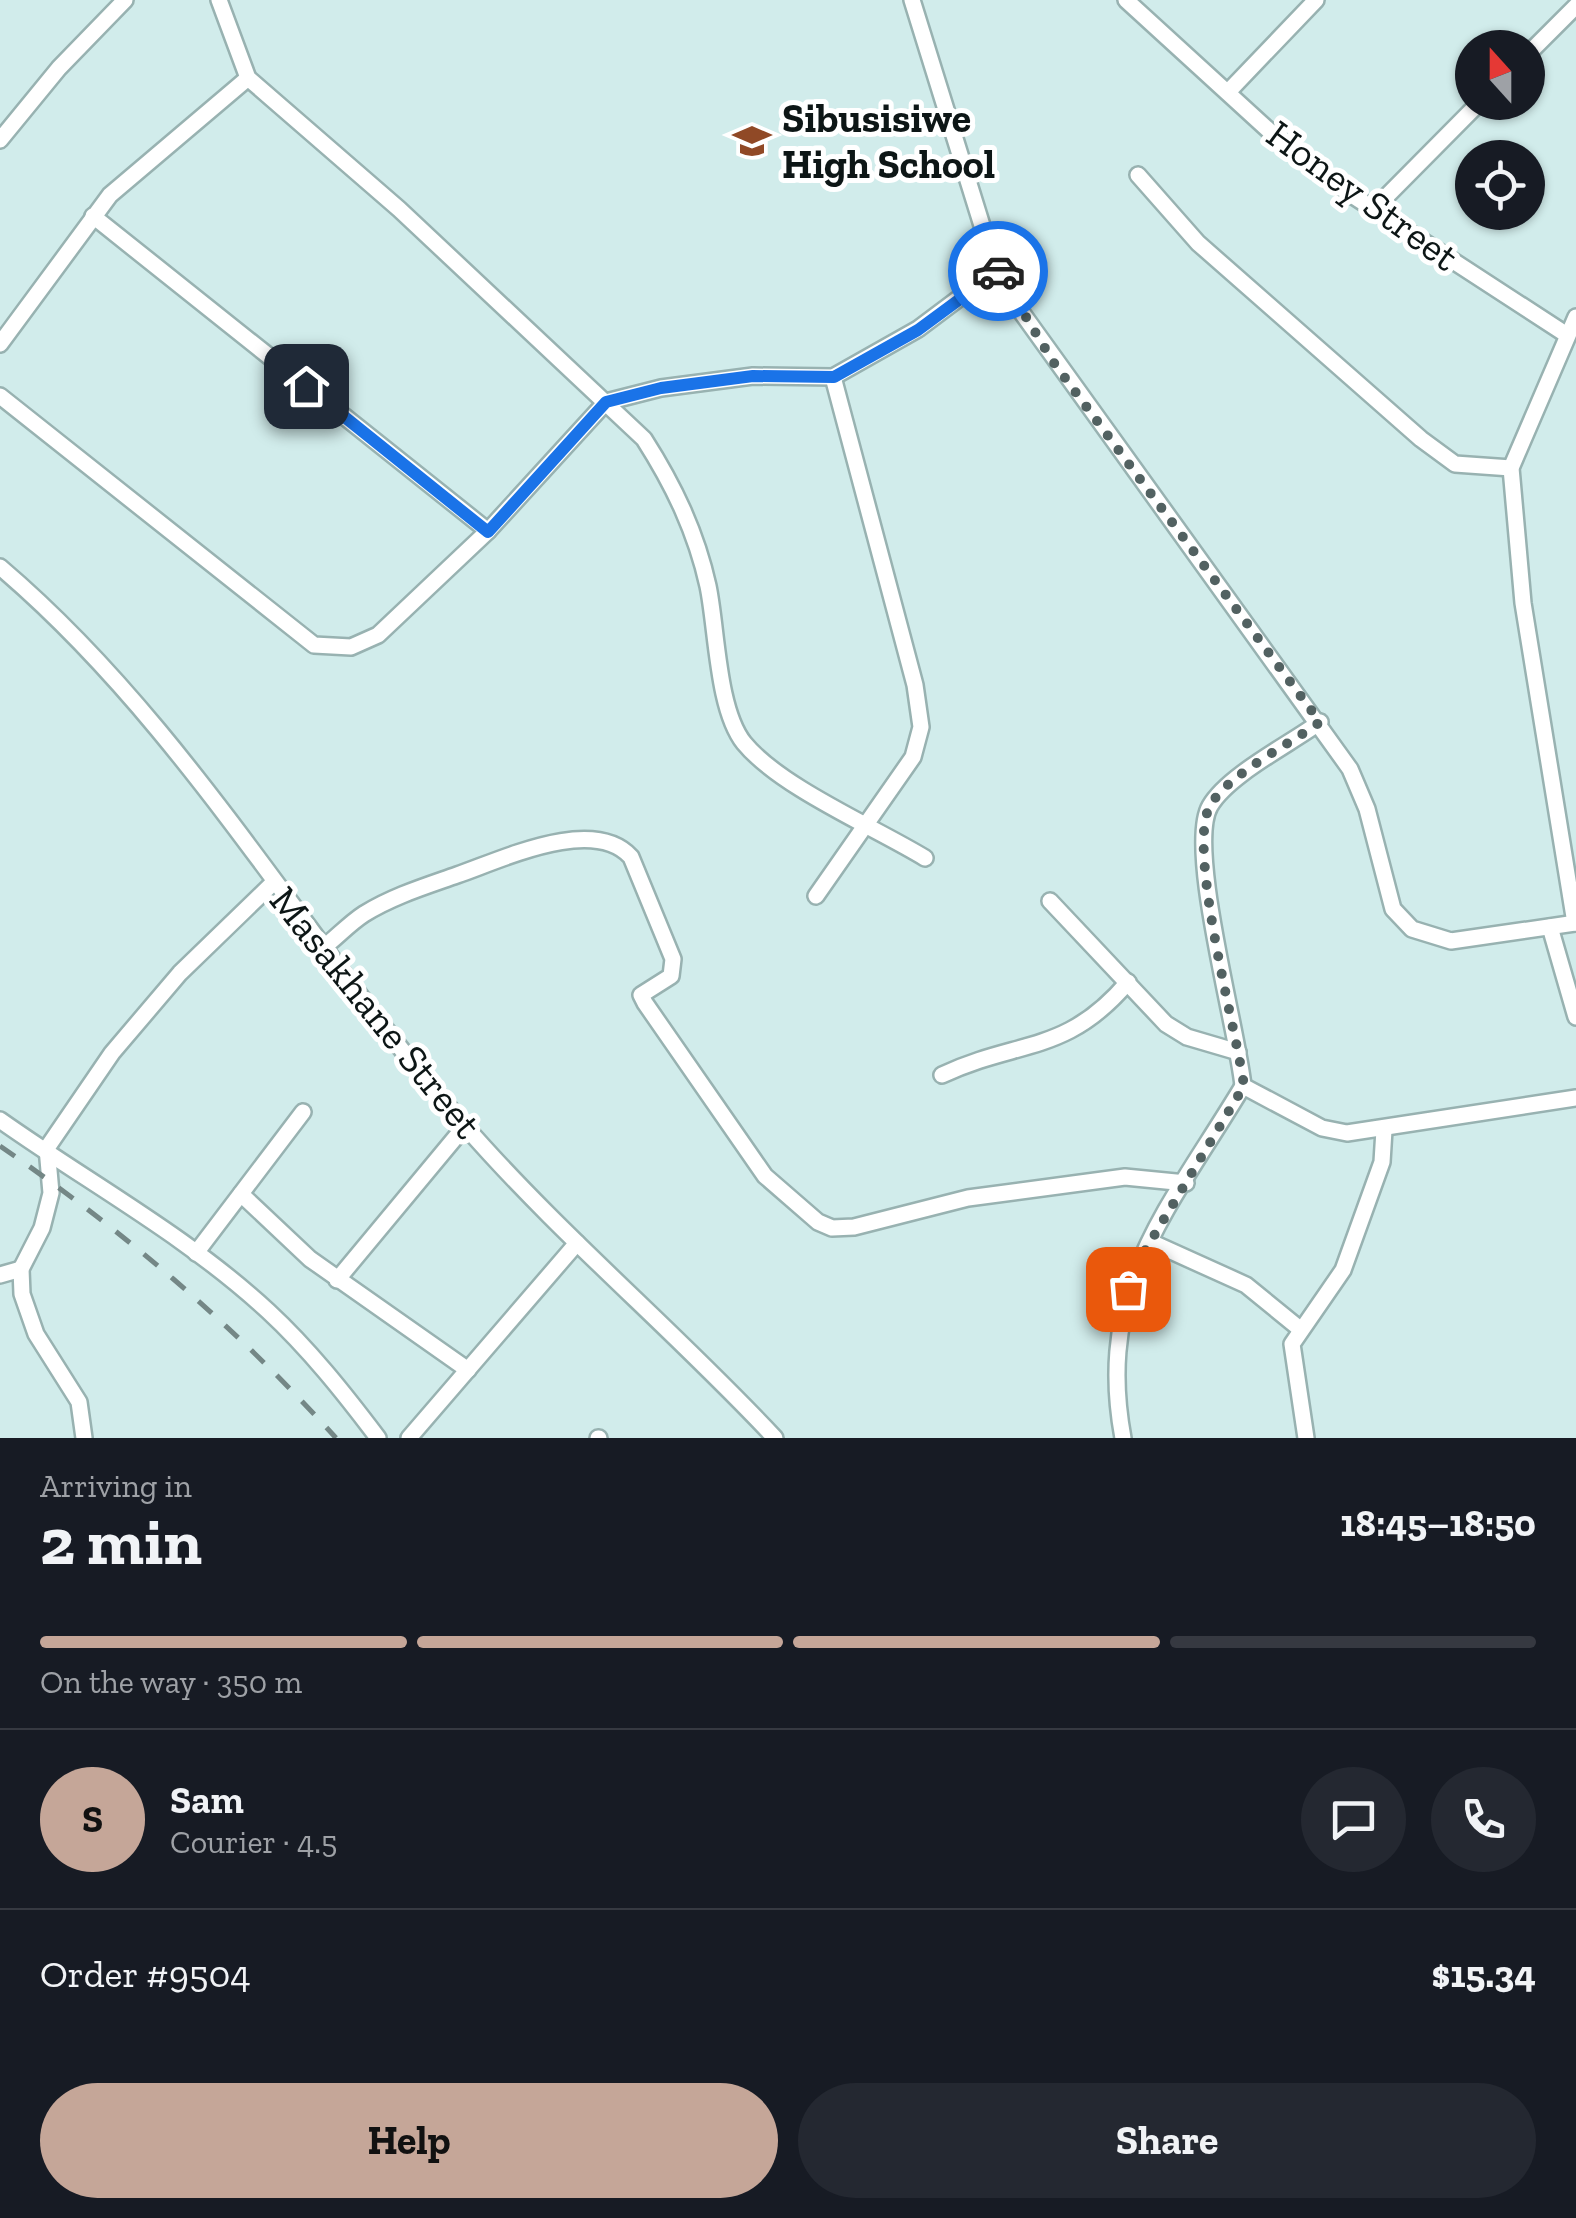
<!DOCTYPE html>
<html lang="en">
<head>
<meta charset="utf-8">
<style>
	:root { --surface:#171b24; --page:#242831; --text:#f1f3f6; --muted:#9ea1a6; --line:#363941; --accent:#c5a698 }
	body { margin:0; font-family:"Zilla Slab",serif; background:var(--page); color:var(--text); height:100vh; display:flex; flex-direction:column; font-size:38px; white-space:nowrap }
	* { box-sizing:border-box; margin:0 }
	p { font-size:32px; color:var(--muted) }
	.icon { flex:none; width:55px; height:55px; fill:none; stroke:currentColor; stroke-width:2; stroke-linecap:round; stroke-linejoin:round }
	.map { position:relative; height:1438px; overflow:hidden }
	.panel { display:flex; flex-direction:column; background:var(--surface); flex:1 }
	.panel>* { flex:none }
	.needle { width:65px; rotate:339deg }
	.tools { position:absolute; left:1455px; top:30px; display:grid; gap:20px }
	.tools a { display:grid; place-items:center; width:90px; height:90px; border-radius:50%; background:var(--surface); box-shadow:0 2px 8px #0004; font-size:50px }
	.pin { position:absolute; display:grid; place-items:center; width:85px; height:85px; color:#fff; margin:-42px; border-radius:20px; box-shadow:0 5px 15px #0006 }
	.courier { position:absolute; display:grid; place-items:center; width:100px; height:100px; margin:-50px; border:8px solid #1a73e8; border-radius:50%; background:#fff; color:#222; box-shadow:0 2px 12px #0007 }
	.head em { font-style:normal; font-weight:700 }
	.head div { display:flex; flex-direction:column-reverse }
	.head { display:flex; align-items:center; justify-content:space-between; height:170px; padding:0 40px }
	h1 { font-size:65px; font-weight:700; line-height:75px }
	.bar { display:grid; grid-template-columns:repeat(4,1fr); gap:15px 10px; align-content:center; height:120px; padding:0 40px }
	.bar i { height:12px; border-radius:8px; background:var(--line) }
	.bar .on { background:var(--accent) }
	.bar p { grid-column:span 4 }
	.line { display:flex; align-items:center; gap:25px; padding:0 40px; border-top:2px solid var(--line) }
	.line div { flex:1 }
	.round { display:grid; place-items:center; flex:none; width:105px; height:105px; border-radius:52px; background:var(--page) }
	.action { display:flex; gap:20px; margin-top:auto; padding:20px 40px }
	.action a { flex:1; height:115px; border-radius:60px; background:var(--accent); color:#111; font-size:40px; font-weight:700; line-height:115px; text-align:center }
	.action a+a { background:var(--page); color:var(--text) }
	.map>svg:first-child { display:block }
	.lines { fill:none; stroke-linecap:round; stroke-linejoin:round }
	.minor-casing { stroke:#98b2b1; stroke-width:20 }
	.minor { stroke:#fff; stroke-width:15 }
	.rail { stroke:#748786; stroke-width:5; stroke-dasharray:18 18; stroke-linecap:butt }
	.done { stroke:#526161; stroke-width:10; stroke-dasharray:0 18 }
	.route { stroke:#1a73e8; stroke-width:12 }
	.labels { text-anchor:middle; dominant-baseline:central; stroke-width:10; stroke-linejoin:round; paint-order:stroke }
	.poi-label { font-size:40px; font-weight:bold; fill:#0d1616; stroke:#fff; text-anchor:start }
	.street-label { font-size:40px; fill:#0d1616; stroke:#fff }
</style>
</head>
<body>
<div class="map">
<svg width="1576" height="1438" viewBox="0 0 1576 1438">
	<rect width="100%" height="100%" fill="#d1eceb"/>
	<g class="lines">
		<g class="minor-casing">
			<g id="minor">
				<path d="M219 0 248 78 399 209 644 439C674 486 696 532 708 586 717 629 717 709 744 743 780 787 874 827 925 858"/>
				<polyline points="912,0 984,232 1017,306 1350,769 1367,809 1393,909 1412,929 1451,941 1576,923"/>
				<polyline points="1126,0 1276,137 1341,188 1567,335"/>
				<polyline points="1528,54 1576,6"/>
				<polyline points="1228,92 1316,0"/>
				<polyline points="0,140 59,68 125,0"/>
				<polyline points="1138,175 1198,243 1421,439 1455,464 1511,468"/>
				<polyline points="1374,209 1480,102"/>
				<polyline points="93,216 488,531"/>
				<polyline points="0,344 110,195 248,78"/>
				<polyline points="0,396 314,645 351,647 378,635 488,531 606,402 661,388 753,376 833,377 918,329 998,269"/>
				<path d="M0 567C186 725 305 943 465 1126 561 1236 675 1331 775 1438"/>
				<polyline points="816,896 913,757 921,727 915,685 833,377"/>
				<polyline points="1050,901 1166,1024 1187,1037 1238,1052"/>
				<polyline points="1575,923 1523,603 1511,468 1576,317"/>
				<polyline points="1550,927 1576,1017"/>
				<path d="M323 948C337 937 350 923 364 914 393 896 426 886 457 875 501 860 593 815 631 857L673 959 671 976 641 995 645 1003 765 1176 818 1222 832 1228 854 1227 968 1198 1125 1177 1186 1183"/>
				<path d="M942 1075C1019 1039 1066 1055 1128 982"/>
				<path d="M1243 1086C1238 1031 1186 847 1210 806 1228 775 1290 744 1320 722"/>
				<polyline points="1243,1086 1322,1128 1347,1133 1576,1098"/>
				<path d="M0 1120C89 1183 187 1236 268 1311 309 1349 344 1393 378 1438"/>
				<polyline points="241,1194 310,1259 468,1370"/>
				<polyline points="1151,1242 1246,1285 1300,1329"/>
				<polyline points="196,1253 303,1112"/>
				<polyline points="0,1275 21,1269"/>
				<polyline points="337,1280 465,1126"/>
				<polyline points="84,1438 79,1402 36,1334 22,1294 21,1269 42,1228 51,1193 47,1148 112,1053 180,973 273,883"/>
				<polyline points="409,1438 577,1243"/>
				<polyline points="598,1438 599,1438"/>
				<path d="M1123 1438C1095 1287 1169 1209 1243 1086"/>
				<polyline points="1306,1438 1292,1344 1343,1270 1382,1162 1384,1130"/>
			</g>
		</g>
		<use href="#minor" class="minor"/>
		<path class="rail" d="M0 1146C124 1231 235 1326 336 1438"/>
	</g>
	<g class="lines">
		<path class="done" d="M998 271 1054 363 1320 722C1290 744 1227 775 1210 806 1186 847 1237 1032 1244 1086L1134 1269 1128 1289"/>
		<polyline class="route" points="306,386 488,532 606,402 661,388 753,376 834,377 918,330 998,271"/>
	</g>
	<defs>
		<g id="school-bare" transform="scale(3)"><path d="M0-5L7-2L0 1L-7-2ZM-4 1L0 2.5L4 1V4Q0 6-4 4Z" fill="#904926" stroke="#fff" stroke-width="2.5" paint-order="stroke"/></g>
	</defs>
	<g fill-rule="evenodd">
		<use href="#school-bare" x="752" y="141"/>
	</g>
	<g class="labels">
		<g class="poi-label">
			<text x="782" y="118">Sibusisiwe<tspan x="782" dy="46">High School</tspan></text>
		</g>
		<g class="street-label">
			<text transform="translate(1363 195) rotate(36)">Honey Street</text>
			<text transform="translate(376 1012) rotate(51)">Masakhane Street</text>
		</g>
	</g>
</svg>
<div class="tools">
<a><svg class="needle" viewBox="-14 -14 28 28"><path d="M0-13l5 13h-10z" fill="#e53935"/><path d="M0 13l5-13h-10z" fill="#9ea1a6"/></svg></a>
<a><svg class="icon" aria-label="locate" viewBox="0 0 24 24"><circle cx="12" cy="12" r="6"/><path d="M12 2v4M12 18v4M2 12h4M18 12h4"/></svg></a>
</div>
<div class="pin" style="left:1128px;top:1289px;background:#ea580c"><svg class="icon" aria-label="bag" viewBox="0 0 24 24"><path d="M5 8h14l-1 12H6zM9 8a3 3 0 0 1 6 0"/></svg></div>
<div class="pin" style="left:306px;top:386px;background:#1f2937"><svg class="icon" aria-label="home" viewBox="0 0 24 24"><path d="M3 11l9-7 9 7M6 9v11h12V9"/></svg></div>
<div class="courier" style="left:998px;top:271px"><svg class="icon" aria-label="car" viewBox="0 0 24 24"><path d="M5 17H2v-5l4-1 3-4h7l3 4 3 1v5h-3M9 17h6M6 11h13"/><circle cx="7" cy="17" r="2"/><circle cx="17" cy="17" r="2"/></svg></div>
</div>
<section class="panel">
<div class="head"><div><h1>2 min</h1><p>Arriving in</p></div><em>18:45–18:50</em></div>
<div class="bar"><i class="on"></i><i class="on"></i><i class="on"></i><i></i><p>On the way · 350 m</p></div>
<div class="line" style="height:180px"><b class="round" style="background:var(--accent);color:#111">S</b><div><b>Sam</b><p>Courier · 4.5</p></div><a class="round"><svg class="icon" aria-label="chat" viewBox="0 0 24 24"><path d="M4 5h16v11H9l-5 4z"/></svg></a><a class="round"><svg class="icon" aria-label="phone" viewBox="0 0 24 24"><path d="M5 4h4l2 5-3 2q2 4 5 5l2-3 5 2v4C11 20 4 13 5 4z"/></svg></a></div>
<div class="line" style="height:130px"><div>Order #9504</div><b>$15.34</b></div>
<div class="action"><a>Help</a><a>Share</a></div>
</section>
</body>
</html>
